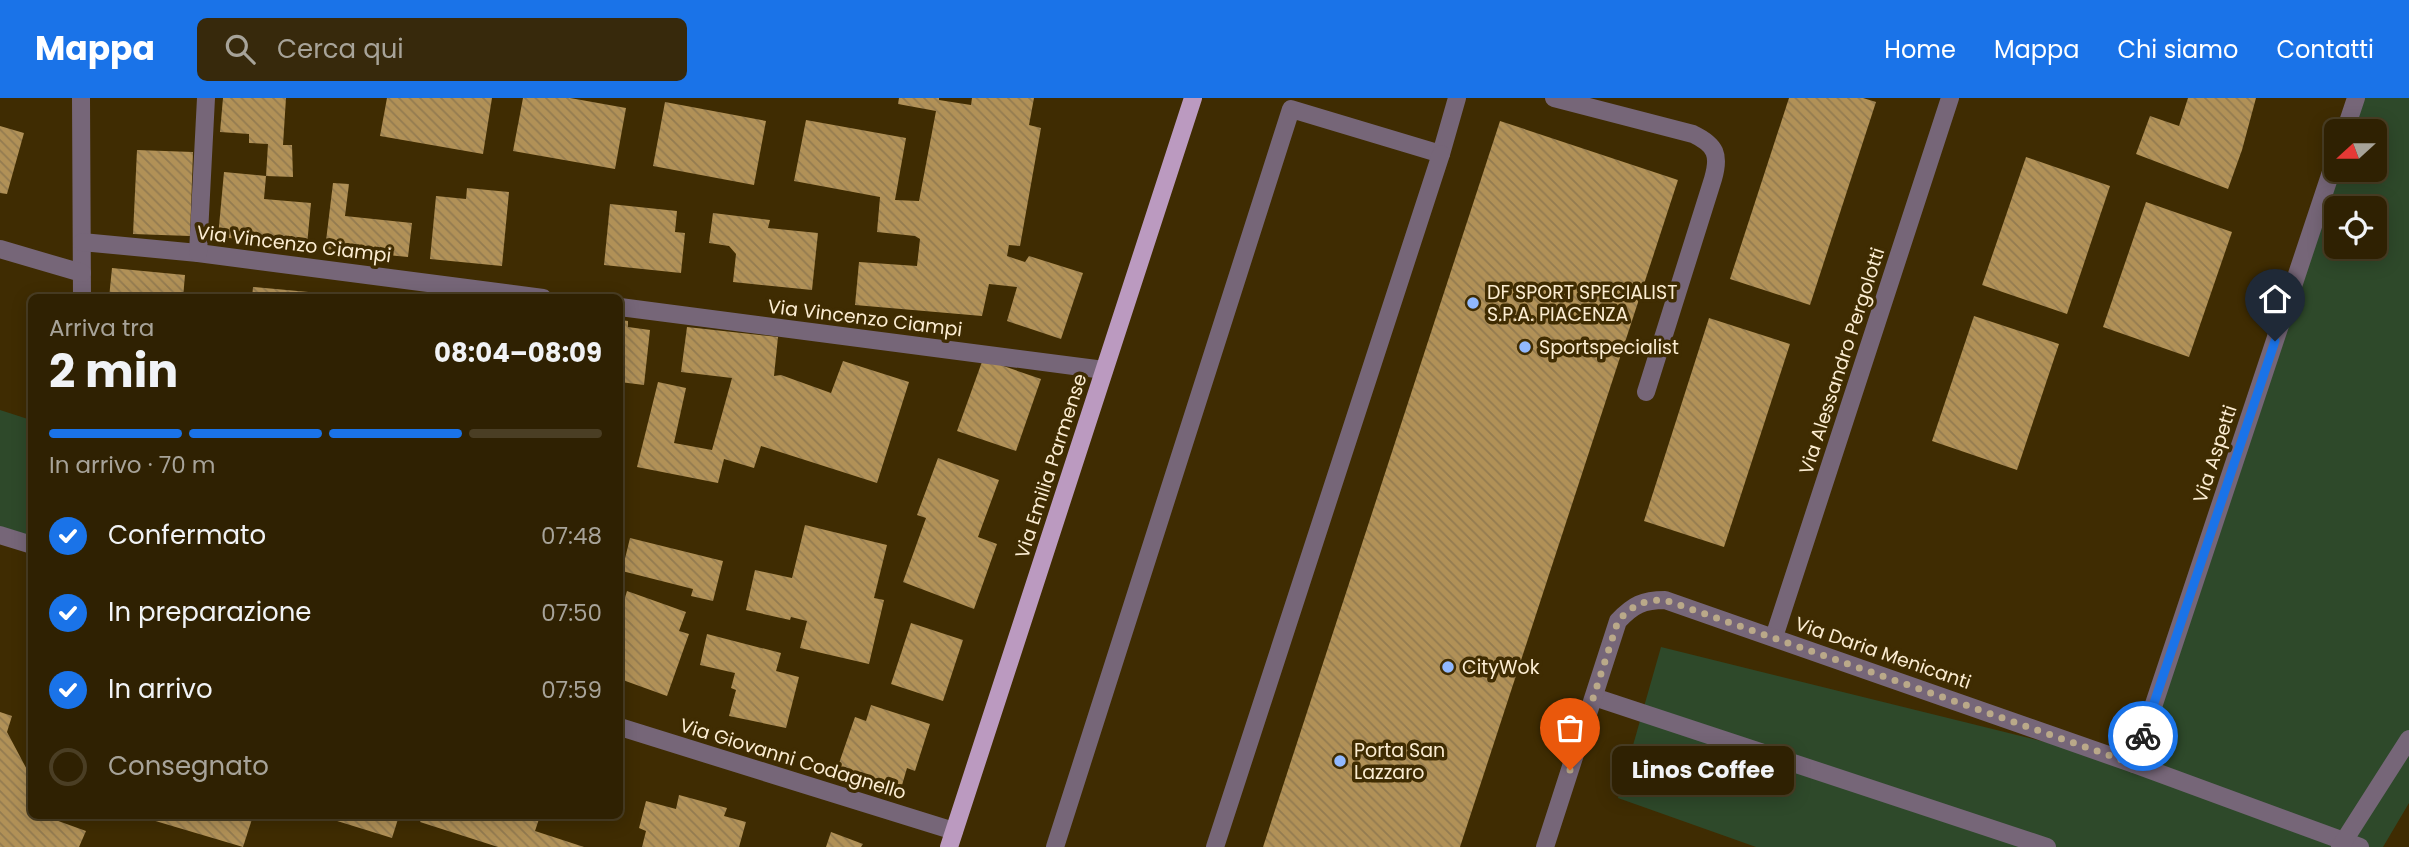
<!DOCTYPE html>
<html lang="it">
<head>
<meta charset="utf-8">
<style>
	:root { --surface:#2f2102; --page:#37290c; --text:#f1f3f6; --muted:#a7a399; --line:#4a3e24; --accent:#1a73e8 }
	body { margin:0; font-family:Poppins,sans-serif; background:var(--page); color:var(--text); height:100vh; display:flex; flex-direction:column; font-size:26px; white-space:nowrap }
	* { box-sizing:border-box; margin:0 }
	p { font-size:23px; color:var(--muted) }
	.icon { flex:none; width:38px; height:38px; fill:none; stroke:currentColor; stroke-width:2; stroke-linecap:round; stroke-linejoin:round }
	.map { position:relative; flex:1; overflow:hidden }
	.details { position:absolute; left:28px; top:196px; width:595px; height:525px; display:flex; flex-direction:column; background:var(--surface); border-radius:10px; box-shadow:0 4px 18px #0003,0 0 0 2px var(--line) }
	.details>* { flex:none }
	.needle { width:46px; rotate:249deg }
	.tools { position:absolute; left:2324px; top:21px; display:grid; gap:14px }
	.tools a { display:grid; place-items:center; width:63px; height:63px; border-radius:10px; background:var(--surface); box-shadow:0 4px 18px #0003,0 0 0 2px var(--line); font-size:35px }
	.pin { position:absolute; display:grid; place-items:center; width:60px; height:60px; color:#fff; margin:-72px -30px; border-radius:50% 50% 50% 0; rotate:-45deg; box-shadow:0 0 7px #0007 }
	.pin .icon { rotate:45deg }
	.courier { position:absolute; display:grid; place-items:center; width:70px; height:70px; margin:-35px; border:5px solid #1a73e8; border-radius:50%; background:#fff; color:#222; box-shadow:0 2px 9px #0007 }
	.bubble { position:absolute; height:49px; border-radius:10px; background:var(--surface); box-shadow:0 4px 18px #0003,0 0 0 2px var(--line); font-size:23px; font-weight:700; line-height:49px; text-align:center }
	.summary em { font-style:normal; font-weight:700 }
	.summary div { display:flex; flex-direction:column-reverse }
	.summary { display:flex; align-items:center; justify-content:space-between; height:119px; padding:0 21px }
	h1 { font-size:46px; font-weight:700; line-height:52px }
	.bar { display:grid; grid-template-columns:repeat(4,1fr); gap:10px 7px; align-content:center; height:84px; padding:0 21px }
	.bar i { height:9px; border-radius:5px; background:var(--line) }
	.bar .on { background:var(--accent) }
	.bar p { grid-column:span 4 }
	ol { padding:0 21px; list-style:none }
	li { display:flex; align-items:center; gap:21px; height:77px }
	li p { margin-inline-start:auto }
	li .icon { padding:7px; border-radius:50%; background:var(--accent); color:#fff; stroke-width:4 }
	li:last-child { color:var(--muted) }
	li i { width:38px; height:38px; border:4px solid var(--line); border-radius:50% }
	header { display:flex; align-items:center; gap:42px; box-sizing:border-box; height:98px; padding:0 35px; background:var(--accent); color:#fff }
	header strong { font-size:33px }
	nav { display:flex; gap:38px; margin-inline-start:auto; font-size:24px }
	.search { width:490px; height:63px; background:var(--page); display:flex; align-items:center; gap:18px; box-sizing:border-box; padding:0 24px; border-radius:10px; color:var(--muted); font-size:26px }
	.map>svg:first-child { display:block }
	.grass { fill:#2e492a; fill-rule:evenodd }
	.building { fill:url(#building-back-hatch) }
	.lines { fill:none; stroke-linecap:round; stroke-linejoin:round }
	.minor { stroke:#766678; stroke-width:18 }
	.major { stroke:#bb9ac0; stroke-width:18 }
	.done { stroke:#baa989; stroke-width:7; stroke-dasharray:0 12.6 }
	.route { stroke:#1a73e8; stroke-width:9 }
	.poi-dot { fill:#91b8fd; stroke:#3f2c02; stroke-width:2.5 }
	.labels { text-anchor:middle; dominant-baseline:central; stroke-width:7; stroke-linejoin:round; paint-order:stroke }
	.street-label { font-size:19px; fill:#fcedd2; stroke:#3f2c02 }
	.poi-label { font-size:19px; fill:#fcedd2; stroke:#3f2c02; text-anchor:start }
</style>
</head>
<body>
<header>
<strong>Mappa</strong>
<div class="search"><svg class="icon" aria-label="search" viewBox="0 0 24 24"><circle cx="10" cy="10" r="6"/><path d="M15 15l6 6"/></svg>Cerca qui</div>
<nav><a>Home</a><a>Mappa</a><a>Chi siamo</a><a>Contatti</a></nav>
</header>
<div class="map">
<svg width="2409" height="749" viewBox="0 0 2409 749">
	<defs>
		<pattern id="building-back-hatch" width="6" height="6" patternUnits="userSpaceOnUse" patternTransform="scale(1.75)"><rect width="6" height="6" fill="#b19157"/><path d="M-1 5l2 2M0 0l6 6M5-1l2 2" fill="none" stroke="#937b50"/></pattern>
	</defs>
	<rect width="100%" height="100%" fill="#3f2c02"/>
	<g class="grass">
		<path d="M2356 0H2409V705L2383 749H1756L1618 700 1661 549 2134 666 2336 72H2375V33H2345ZM2336 110H2375V149H2336Z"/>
		<polygon points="0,312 31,322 31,444 0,434"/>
	</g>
	<g class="building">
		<polygon points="223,0 286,0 283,47 292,47 293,79 266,78 268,46 249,45 249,36 220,34"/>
		<polygon points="387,0 492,0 483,56 380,38"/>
		<polygon points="523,0 570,0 626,10 615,71 513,53"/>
		<polygon points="899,0 939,0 939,2 971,7 972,0 1034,0 1029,27 1041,30 1020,148 1009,147 1007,158 1025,164 1029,158 1083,175 1061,241 1007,223 1017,189 989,186 982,218 855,207 859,164 917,168 920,141 915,138 877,134 880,99 794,83 806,22 906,40 895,102 919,103 936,13 898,6"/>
		<polygon points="1789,0 1863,0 1876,4 1810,207 1730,181"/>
		<polygon points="2188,0 2256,0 2242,52 2228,91 2136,56 2150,18 2179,28"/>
		<polygon points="665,4 766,23 754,87 653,68"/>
		<polygon points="1500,23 1678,82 1460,749 1263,749"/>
		<polygon points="0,28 24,35 7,96 0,95"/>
		<polygon points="137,52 193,54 190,138 133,136"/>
		<polygon points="2026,59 2110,88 2067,216 1982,187"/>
		<polygon points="224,74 266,78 264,101 311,105 307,147 218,139"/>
		<polygon points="333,85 349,86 345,118 412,125 408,159 325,151"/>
		<polygon points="467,90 509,94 502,168 430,161 436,98 466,101"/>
		<polygon points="2146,104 2232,134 2189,259 2103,229"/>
		<polygon points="610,106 677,113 675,134 685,135 681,175 604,167"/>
		<polygon points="713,115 770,122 768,130 818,135 812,192 733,184 736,156 729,148 709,145"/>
		<polygon points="112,170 185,177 183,200 109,200"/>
		<polygon points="253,189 352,198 352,200 252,200"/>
		<polygon points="1974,218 2059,246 2017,372 1932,343"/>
		<polygon points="1709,220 1790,246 1724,449 1644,423"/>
		<polygon points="620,222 628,223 628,229 650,232 644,287 620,284"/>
		<polygon points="687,229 778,239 774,278 781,277 831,295 843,263 909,284 877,385 761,348 754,370 724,361 718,385 637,369 658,284 686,290 674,345 712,352 732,280 681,274"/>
		<polygon points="983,261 1041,281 1016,353 957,333"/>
		<polygon points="938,360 999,382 978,439 997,446 974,511 903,484 926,420 917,417"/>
		<polygon points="805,427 887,447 874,500 884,502 869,566 800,550 807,523 791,519 790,522 746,512 755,472 792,480"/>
		<polygon points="630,440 723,463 713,503 691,498 693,491 622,473"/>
		<polygon points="627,493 686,514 679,533 689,536 667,598 620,581 620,516"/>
		<polygon points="911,525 963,542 943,603 891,586"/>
		<polygon points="707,536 781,555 776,573 799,579 786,630 729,618 736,592 731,590 735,575 700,567"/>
		<polygon points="871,607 930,626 915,673 907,670 900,694 849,678 850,675 837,671 855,619 866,623"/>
		<polygon points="0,614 12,618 7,634 32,681 32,718 51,718 50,720 86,733 79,749 0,749"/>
		<polygon points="679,697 727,710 724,718 746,724 739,749 642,749 646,733 639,730 646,703 676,711"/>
		<polygon points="153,718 253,718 243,749 152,722"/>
		<polygon points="321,718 399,718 392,740"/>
		<polygon points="423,718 540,718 535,733 584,749 498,749 420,724"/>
		<polygon points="831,734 863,746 861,749 826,749"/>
	</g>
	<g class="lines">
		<g class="minor">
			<polyline points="81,0 82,200"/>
			<path d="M1554 0 1693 36C1716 47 1720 57 1713 81L1646 294"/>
			<polyline points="2345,33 2356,0"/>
			<polyline points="82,144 198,155 543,200"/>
			<polyline points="0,151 82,175"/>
			<polyline points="198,155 206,0"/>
			<polyline points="620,209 1104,272"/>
			<polyline points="0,437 32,447"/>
			<polyline points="1774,539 1950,0"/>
			<polyline points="1594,599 2047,749"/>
			<polyline points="620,629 954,733"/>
			<polyline points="2134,666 2336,59"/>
			<polyline points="1055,749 1291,11 1441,56 1457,0"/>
			<polyline points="1215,749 1441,56"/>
			<path d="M1545 749 1618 523C1633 507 1643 502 1665 502L2134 666 2360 749"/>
			<polyline points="2340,749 2409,641"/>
		</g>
		<polyline class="major" points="949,749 1193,0"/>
	</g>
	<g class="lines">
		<path class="done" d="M1570 672 1618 523C1633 507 1643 502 1665 502L2134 666 2143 638"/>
		<polyline class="route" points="2143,638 2275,243"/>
	</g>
	<g class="poi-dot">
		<circle cx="1473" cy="205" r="7"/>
		<circle cx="1525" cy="249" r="7"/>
		<circle cx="1448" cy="569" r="7"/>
		<circle cx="1340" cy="663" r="7"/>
	</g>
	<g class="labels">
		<g class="street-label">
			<text transform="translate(294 146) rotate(7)">Via Vincenzo Ciampi</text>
			<text transform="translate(865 220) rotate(7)">Via Vincenzo Ciampi</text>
			<text transform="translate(1842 263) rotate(-72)">Via Alessandro Pergolotti</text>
			<text transform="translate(2215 356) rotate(-72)">Via Aspetti</text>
			<text transform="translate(1051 368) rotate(-72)">Via Emilia Parmense</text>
			<text transform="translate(1883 555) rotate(19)">Via Daria Menicanti</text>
			<text transform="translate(793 661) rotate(17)">Via Giovanni Codagnello</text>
		</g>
		<g class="poi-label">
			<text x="1487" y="194">DF SPORT SPECIALIST<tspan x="1487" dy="22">S.P.A. PIACENZA</tspan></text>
			<text x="1539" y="249">Sportspecialist</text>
			<text x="1462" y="569">CityWok</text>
			<text x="1354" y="652">Porta San<tspan x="1354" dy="22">Lazzaro</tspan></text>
		</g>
	</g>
</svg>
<div class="tools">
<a><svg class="needle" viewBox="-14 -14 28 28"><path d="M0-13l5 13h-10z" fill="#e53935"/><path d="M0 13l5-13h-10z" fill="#a7a399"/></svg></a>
<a><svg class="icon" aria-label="locate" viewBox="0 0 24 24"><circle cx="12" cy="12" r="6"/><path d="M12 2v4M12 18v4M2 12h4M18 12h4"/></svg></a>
</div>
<div class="pin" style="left:1570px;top:672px;background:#ea580c"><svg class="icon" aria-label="bag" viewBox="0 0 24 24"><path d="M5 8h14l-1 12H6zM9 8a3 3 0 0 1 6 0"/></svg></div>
<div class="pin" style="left:2275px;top:243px;background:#1f2937"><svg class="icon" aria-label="home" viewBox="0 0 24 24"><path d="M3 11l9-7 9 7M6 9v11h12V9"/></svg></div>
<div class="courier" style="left:2143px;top:638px"><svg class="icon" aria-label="bike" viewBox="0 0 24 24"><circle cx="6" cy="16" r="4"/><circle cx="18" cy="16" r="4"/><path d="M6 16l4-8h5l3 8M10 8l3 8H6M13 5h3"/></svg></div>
<div class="bubble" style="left:1612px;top:648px;width:182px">Linos Coffee</div>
<section class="details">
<div class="summary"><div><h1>2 min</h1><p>Arriva tra</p></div><em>08:04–08:09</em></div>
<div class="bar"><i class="on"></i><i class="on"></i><i class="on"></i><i></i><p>In arrivo · 70 m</p></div>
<ol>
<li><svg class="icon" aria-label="check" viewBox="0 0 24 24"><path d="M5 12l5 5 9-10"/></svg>Confermato<p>07:48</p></li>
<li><svg class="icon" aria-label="check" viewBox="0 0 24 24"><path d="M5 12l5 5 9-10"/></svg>In preparazione<p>07:50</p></li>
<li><svg class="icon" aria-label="check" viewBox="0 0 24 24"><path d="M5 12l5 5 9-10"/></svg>In arrivo<p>07:59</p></li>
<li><i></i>Consegnato</li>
</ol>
</section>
</div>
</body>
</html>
